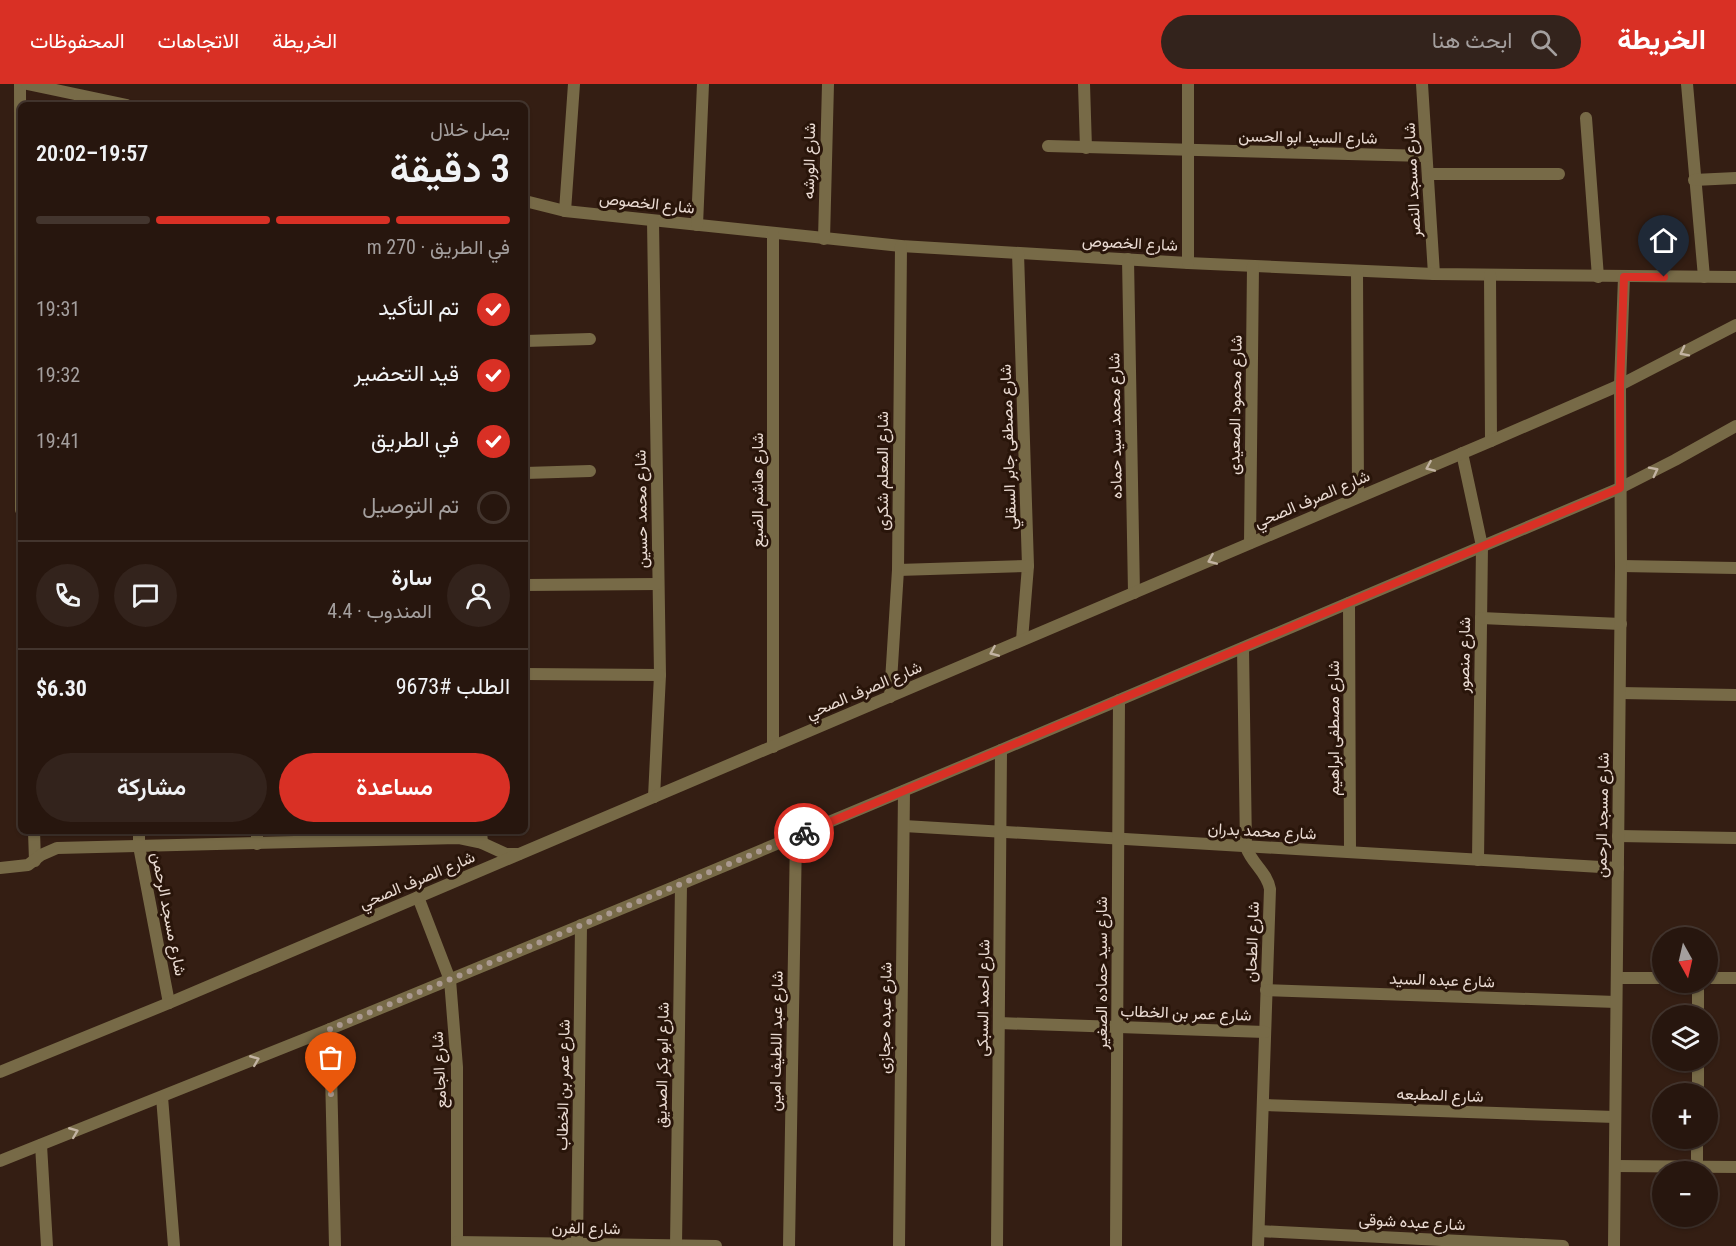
<!DOCTYPE html>
<html lang="ar">
<head>
<meta charset="utf-8">
<style>
	:root { --surface:#27160e; --page:#33231c; --text:#f1f3f6; --muted:#a49f9e; --line:#43352e; --accent:#d93025 }
	body { margin:0; font-family:"Roboto Condensed",Vazirmatn,sans-serif; background:var(--page); color:var(--text); direction:rtl; height:100vh; display:flex; flex-direction:column; font-size:22px; white-space:nowrap }
	* { box-sizing:border-box; margin:0 }
	p { font-size:20px; color:var(--muted) }
	.icon { flex:none; width:33px; height:33px; fill:none; stroke:currentColor; stroke-width:2; stroke-linecap:round; stroke-linejoin:round }
	.map { position:relative; flex:1; overflow:hidden; direction:ltr }
	.side { position:absolute; left:18px; top:18px; width:510px; height:732px; display:flex; flex-direction:column; background:var(--surface); border-radius:9px; box-shadow:0 2px 4px #0004,0 0 0 2px var(--line); direction:rtl }
	.side>* { flex:none }
	.needle { width:39px; rotate:172deg }
	.fabs { position:absolute; left:1652px; top:843px; display:grid; gap:12px }
	.fabs a { display:grid; place-items:center; width:66px; height:66px; border-radius:50%; background:var(--surface); box-shadow:0 2px 4px #0004,0 0 0 2px var(--line); font-size:30px }
	.pin { position:absolute; display:grid; place-items:center; width:51px; height:51px; color:#fff; margin:-62px -26px; border-radius:50% 50% 50% 0; rotate:-45deg; box-shadow:0 0 6px #0007 }
	.pin .icon { rotate:45deg }
	.courier { position:absolute; display:grid; place-items:center; width:60px; height:60px; margin:-30px; border:4px solid #d93025; border-radius:50%; background:#fff; color:#222; box-shadow:0 2px 8px #0007 }
	.head em { font-style:normal; font-weight:600 }
	.head div { display:flex; flex-direction:column-reverse }
	.head { display:flex; align-items:center; justify-content:space-between; height:102px; padding:0 18px }
	h1 { font-size:39px; font-weight:600; line-height:45px }
	.bar { display:grid; grid-template-columns:repeat(4,1fr); gap:9px 6px; align-content:center; height:72px; padding:0 18px }
	.bar i { height:8px; border-radius:4px; background:var(--line) }
	.bar .active { background:var(--accent) }
	.bar p { grid-column:span 4 }
	.line { display:flex; align-items:center; gap:15px; padding:0 18px; border-top:2px solid var(--line) }
	.line div { flex:1 }
	.round { display:grid; place-items:center; flex:none; width:63px; height:63px; border-radius:32px; background:var(--page) }
	ol { padding:0 18px; list-style:none }
	li { display:flex; align-items:center; gap:18px; height:66px }
	li p { margin-inline-start:auto }
	li .icon { padding:6px; border-radius:50%; background:var(--accent); color:#fff; stroke-width:4 }
	li:last-child { color:var(--muted) }
	li i { width:33px; height:33px; border:3px solid var(--line); border-radius:50% }
	.button { display:flex; gap:12px; margin-top:auto; padding:12px 18px }
	.button a { flex:1; height:69px; border-radius:36px; background:var(--accent); color:#fff; font-size:24px; font-weight:600; line-height:69px; text-align:center }
	.button a+a { background:var(--page); color:var(--text) }
	header { display:flex; align-items:center; gap:36px; box-sizing:border-box; height:84px; padding:0 30px; background:var(--accent); color:#fff }
	header strong { font-size:28px }
	nav { display:flex; gap:33px; margin-inline-start:auto; font-size:21px }
	.search { width:420px; height:54px; background:var(--page); display:flex; align-items:center; gap:15px; box-sizing:border-box; padding:0 21px; border-radius:33px; color:var(--muted); font-size:22px }
	.map>svg:first-child { display:block }
	.lines { fill:none; stroke-linecap:round; stroke-linejoin:round }
	.minor { stroke:#776a47; stroke-width:12 }
	.oneway { stroke:#c2b3a2 }
	.done { stroke:#aa9990; stroke-width:6; stroke-dasharray:0 10.8 }
	.route { stroke:#d93025; stroke-width:8 }
	.labels { text-anchor:middle; dominant-baseline:central; stroke-width:6; stroke-linejoin:round; paint-order:stroke }
	.street-label { font-size:16px; fill:#eadbd3; stroke:#29150a }
</style>
</head>
<body>
<header>
<strong>الخريطة</strong>
<div class="search"><svg class="icon" aria-label="search" viewBox="0 0 24 24"><circle cx="10" cy="10" r="6"/><path d="M15 15l6 6"/></svg>ابحث هنا</div>
<nav><a>الخريطة</a><a>الاتجاهات</a><a>المحفوظات</a></nav>
</header>
<div class="map">
<svg width="1736" height="1162" viewBox="0 0 1736 1162">
	<rect width="100%" height="100%" fill="#341e13"/>
	<g class="lines">
		<g class="minor">
			<polyline points="20,0 21,426"/>
			<polyline points="27,0 127,21"/>
			<polyline points="1084,0 1086,64"/>
			<polyline points="1422,0 1434,190"/>
			<polyline points="1687,0 1704,193"/>
			<polyline points="1586,34 1598,193"/>
			<polyline points="1048,62 1426,72"/>
			<polyline points="1428,90 1559,90"/>
			<polyline points="1694,96 1736,94"/>
			<polyline points="525,117 565,127 901,162 1188,179 1434,190 1736,193"/>
			<polyline points="565,127 574,0"/>
			<polyline points="653,137 660,591 654,713"/>
			<polyline points="697,141 703,0"/>
			<polyline points="824,155 828,0"/>
			<polyline points="1018,169 1028,482 1022,556"/>
			<polyline points="1128,175 1134,509"/>
			<polyline points="1188,179 1188,0"/>
			<polyline points="1357,187 1358,413"/>
			<polyline points="1490,191 1491,357"/>
			<polyline points="525,257 590,255"/>
			<polyline points="1462,369 1482,462 1478,776"/>
			<polyline points="525,389 590,387"/>
			<polyline points="1250,459 1253,182"/>
			<polyline points="1621,482 1736,484"/>
			<polyline points="898,486 1028,482"/>
			<polyline points="525,501 658,500"/>
			<polyline points="1349,519 1350,768"/>
			<polyline points="1481,534 1621,540"/>
			<path d="M1243 564 1246 763C1252 780 1267 788 1270 805L1258 1162"/>
			<polyline points="525,590 660,591"/>
			<polyline points="1620,609 1736,611"/>
			<polyline points="890,613 898,486 901,162"/>
			<polyline points="773,663 773,150"/>
			<polyline points="904,742 1618,784"/>
			<polyline points="34,747 35,777"/>
			<polyline points="139,747 139,762 169,919"/>
			<polyline points="257,747 257,760"/>
			<polyline points="481,747 482,759"/>
			<polyline points="1618,752 1736,754"/>
			<polyline points="0,784 28,781 41,771 57,764 458,754 482,759 506,770 519,770"/>
			<polyline points="418,813 450,896 457,983 457,1162"/>
			<polyline points="1617,894 1662,894"/>
			<polyline points="1707,894 1736,894"/>
			<polyline points="1266,906 1616,918"/>
			<polyline points="1698,932 1698,898"/>
			<polyline points="999,939 1265,948"/>
			<polyline points="330,945 335,1162"/>
			<polyline points="0,988 169,919 1491,357 1620,301 1736,241"/>
			<polyline points="1698,1010 1698,976"/>
			<polyline points="162,1013 174,1162"/>
			<polyline points="1263,1021 1615,1033"/>
			<polyline points="41,1061 47,1162"/>
			<polyline points="0,1077 330,945 681,800 1001,666 1620,404 1675,376 1736,342"/>
			<polyline points="1615,1082 1736,1083"/>
			<polyline points="1697,1082 1697,1054"/>
			<polyline points="1259,1147 1563,1162"/>
			<polyline points="457,1158 716,1162"/>
			<polyline points="577,1162 581,841"/>
			<polyline points="676,1162 681,800"/>
			<polyline points="789,1162 796,752"/>
			<polyline points="899,1162 904,707"/>
			<polyline points="997,1162 1001,666"/>
			<polyline points="1116,1162 1119,616"/>
			<polyline points="1614,1162 1621,482 1620,301 1624,193"/>
		</g>
	</g>
	<defs><path id="oneway-chevron" d="M-2-3.5L2.5 0L-2 3.5" fill="none" stroke-width="1.6" stroke-linecap="round" stroke-linejoin="round" transform="scale(1.5)"/></defs>
	<g class="oneway">
		<use href="#oneway-chevron" transform="translate(1684 268) rotate(153)"/>
		<use href="#oneway-chevron" transform="translate(1430 383) rotate(157)"/>
		<use href="#oneway-chevron" transform="translate(1654 387) rotate(-27)"/>
		<use href="#oneway-chevron" transform="translate(1212 476) rotate(157)"/>
		<use href="#oneway-chevron" transform="translate(994 568) rotate(157)"/>
		<use href="#oneway-chevron" transform="translate(255 976) rotate(-22)"/>
		<use href="#oneway-chevron" transform="translate(74 1048) rotate(-22)"/>
	</g>
	<g class="lines">
		<polyline class="done" points="331,1010 330,945 804,749"/>
		<polyline class="route" points="804,749 1620,404 1620,301 1624,193 1664,193"/>
	</g>
	<g class="labels">
		<g class="street-label">
			<text transform="translate(1308 53) rotate(1)">شارع السيد ابو الحسن</text>
			<text transform="translate(809 77) rotate(-89)">شارع الورشه</text>
			<text transform="translate(1412 96) rotate(-93)">شارع مسجد النصر</text>
			<text transform="translate(647 119) rotate(6)">شارع الخصوص</text>
			<text transform="translate(1130 159) rotate(3)">شارع الخصوص</text>
			<text transform="translate(1235 321) rotate(-89)">شارع محمود الصعيدى</text>
			<text transform="translate(1115 342) rotate(-91)">شارع محمد سيد حماده</text>
			<text transform="translate(1008 363) rotate(-92)">شارع مصطفى جابر السقلي</text>
			<text transform="translate(882 387) rotate(-90)">شارع المعلم شكرى</text>
			<text transform="translate(757 406) rotate(-90)">شارع هاشم الضبع</text>
			<text transform="translate(1312 415) rotate(-23)">شارع الصرف الصحي</text>
			<text transform="translate(641 425) rotate(-91)">شارع محمد حسين</text>
			<text transform="translate(1464 571) rotate(-89)">شارع منصور</text>
			<text transform="translate(864 606) rotate(-23)">شارع الصرف الصحي</text>
			<text transform="translate(1333 644) rotate(-90)">شارع مصطفى ابراهيم</text>
			<text transform="translate(1602 731) rotate(-89)">شارع مسجد الرحمن</text>
			<text transform="translate(1262 747) rotate(3)">شارع محمد بدران</text>
			<text transform="translate(417 796) rotate(-23)">شارع الصرف الصحي</text>
			<text transform="translate(169 830) rotate(79)">شارع مسجد الرحمن</text>
			<text transform="translate(1252 858) rotate(-88)">شارع الطحان</text>
			<text transform="translate(1101 889) rotate(-90)">شارع سيد حماده الصغير</text>
			<text transform="translate(1442 896) rotate(2)">شارع عبده السيد</text>
			<text transform="translate(983 914) rotate(-89)">شارع احمد السبكى</text>
			<text transform="translate(1186 929) rotate(2)">شارع عمر بن الخطاب</text>
			<text transform="translate(885 934) rotate(-89)">شارع عبده حجازى</text>
			<text transform="translate(776 957) rotate(-89)">شارع عبد اللطيف امين</text>
			<text transform="translate(662 981) rotate(-89)">شارع ابو بكر الصديق</text>
			<text transform="translate(439 986) rotate(-93)">شارع الجامع</text>
			<text transform="translate(563 1001) rotate(-89)">شارع عمر بن الخطاب</text>
			<text transform="translate(1440 1011) rotate(2)">شارع المطبعه</text>
			<text transform="translate(1412 1138) rotate(3)">شارع عبده شوقى</text>
			<text transform="translate(586 1144) rotate(1)">شارع الفرن</text>
		</g>
	</g>
</svg>
<div class="fabs">
<a><svg class="needle" viewBox="-14 -14 28 28"><path d="M0-13l5 13h-10z" fill="#e53935"/><path d="M0 13l5-13h-10z" fill="#a49f9e"/></svg></a>
<a><svg class="icon" aria-label="layers" viewBox="0 0 24 24"><path d="M12 4l9 5-9 5-9-5zM3 14l9 5 9-5"/></svg></a>
<a>+</a>
<a>−</a>
</div>
<div class="pin" style="left:331px;top:1010px;background:#ea580c"><svg class="icon" aria-label="bag" viewBox="0 0 24 24"><path d="M5 8h14l-1 12H6zM9 8a3 3 0 0 1 6 0"/></svg></div>
<div class="pin" style="left:1664px;top:193px;background:#1f2937"><svg class="icon" aria-label="home" viewBox="0 0 24 24"><path d="M3 11l9-7 9 7M6 9v11h12V9"/></svg></div>
<div class="courier" style="left:804px;top:749px"><svg class="icon" aria-label="bike" viewBox="0 0 24 24"><circle cx="6" cy="16" r="4"/><circle cx="18" cy="16" r="4"/><path d="M6 16l4-8h5l3 8M10 8l3 8H6M13 5h3"/></svg></div>
<section class="side">
<div class="head"><div><h1>3 دقيقة</h1><p>يصل خلال</p></div><em>19:57–20:02</em></div>
<div class="bar"><i class="active"></i><i class="active"></i><i class="active"></i><i></i><p>في الطريق · 270 m</p></div>
<ol>
<li><svg class="icon" aria-label="check" viewBox="0 0 24 24"><path d="M5 12l5 5 9-10"/></svg>تم التأكيد<p>19:31</p></li>
<li><svg class="icon" aria-label="check" viewBox="0 0 24 24"><path d="M5 12l5 5 9-10"/></svg>قيد التحضير<p>19:32</p></li>
<li><svg class="icon" aria-label="check" viewBox="0 0 24 24"><path d="M5 12l5 5 9-10"/></svg>في الطريق<p>19:41</p></li>
<li><i></i>تم التوصيل</li>
</ol>
<div class="line" style="height:108px"><a class="round"><svg class="icon" aria-label="person" viewBox="0 0 24 24"><circle cx="12" cy="8" r="4"/><path d="M4 21q1-7 8-7t8 7"/></svg></a><div><b>سارة</b><p>المندوب · 4.4</p></div><a class="round"><svg class="icon" aria-label="chat" viewBox="0 0 24 24"><path d="M4 5h16v11H9l-5 4z"/></svg></a><a class="round"><svg class="icon" aria-label="phone" viewBox="0 0 24 24"><path d="M5 4h4l2 5-3 2q2 4 5 5l2-3 5 2v4C11 20 4 13 5 4z"/></svg></a></div>
<div class="line" style="height:78px"><div>الطلب #9673</div><b>$6.30</b></div>
<div class="button"><a>مساعدة</a><a>مشاركة</a></div>
</section>
</div>
</body>
</html>
